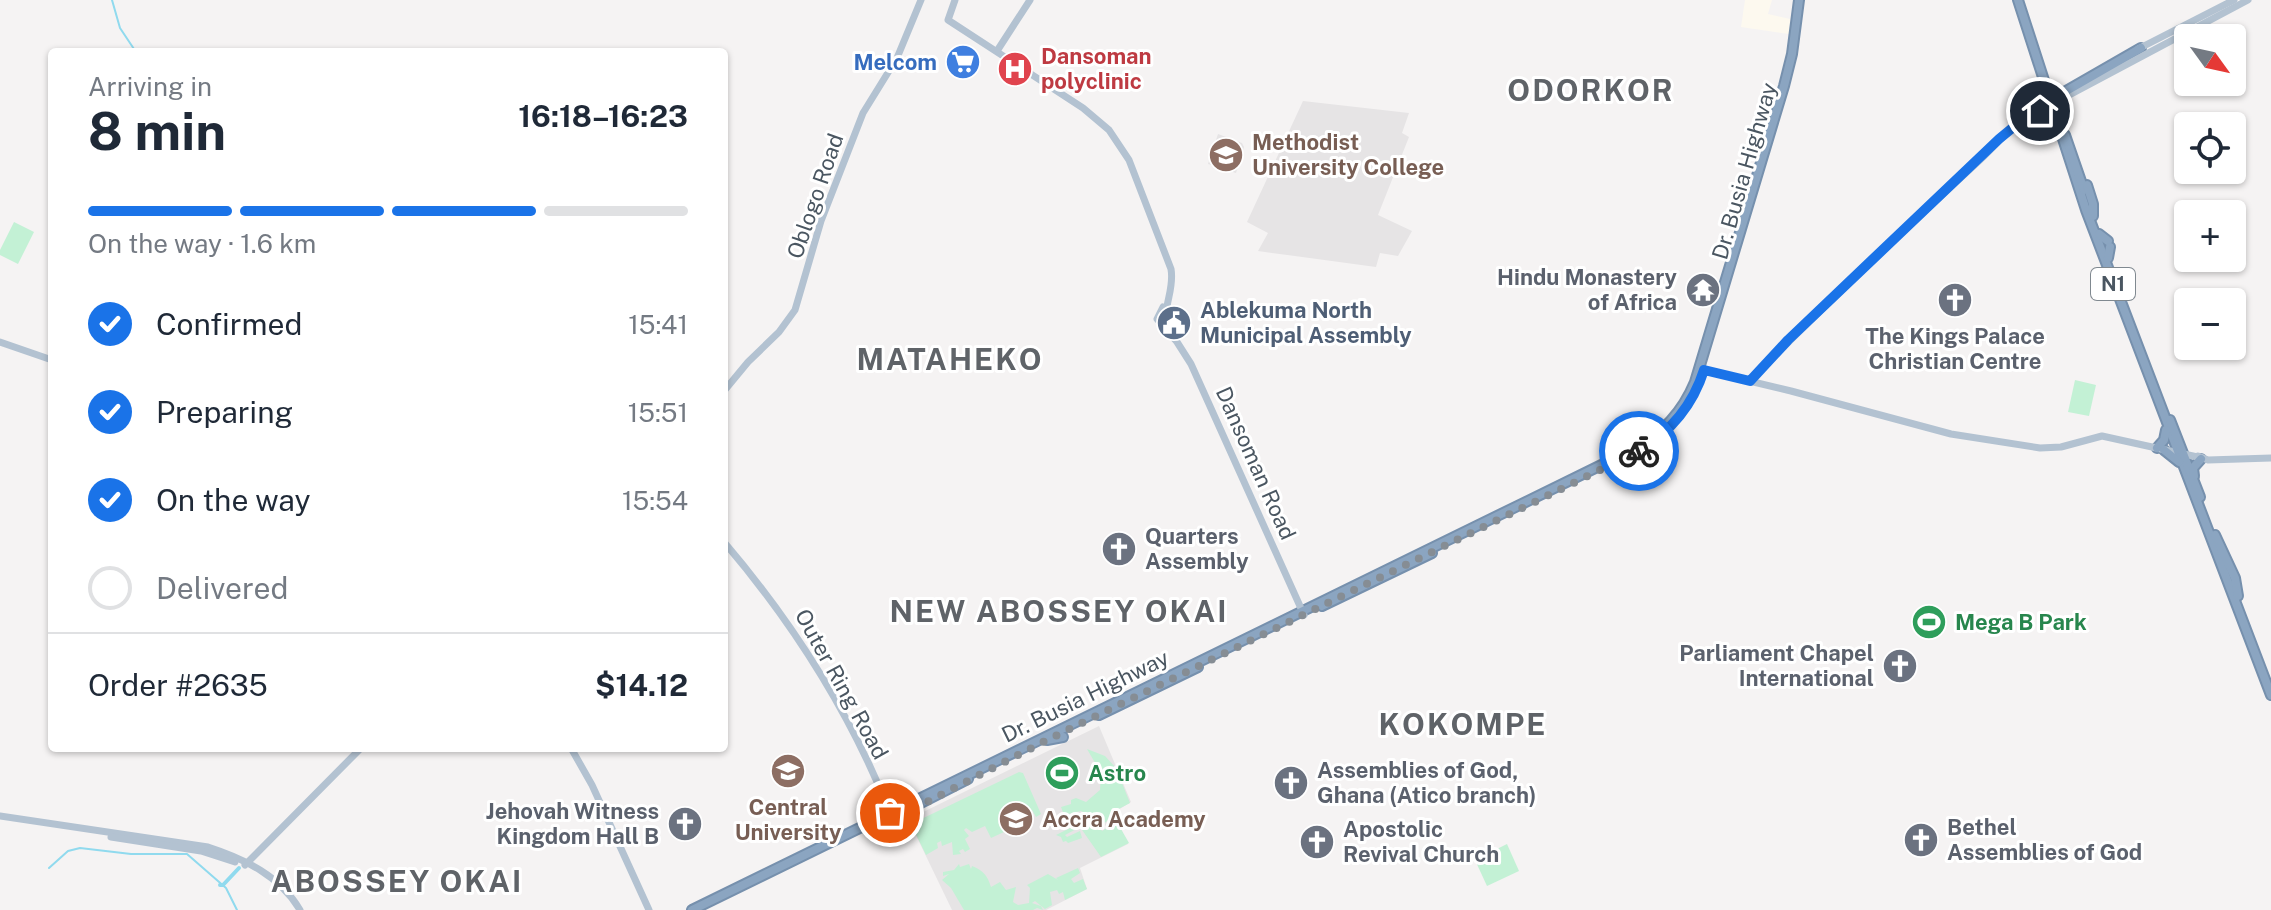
<!DOCTYPE html>
<html lang="en">
<head>
<meta charset="utf-8">
<style>
	:root { --surface:#fff; --page:#f2f2f3; --text:#1f2937; --muted:#747a83; --line:#e0e1e3; --accent:#1a73e8 }
	body { margin:0; font-family:"Public Sans",sans-serif; background:var(--page); color:var(--text); height:100vh; display:flex; flex-direction:column; font-size:30px; white-space:nowrap }
	* { box-sizing:border-box; margin:0 }
	p { font-size:26px; color:var(--muted) }
	.icon { flex:none; width:44px; height:44px; fill:none; stroke:currentColor; stroke-width:2; stroke-linecap:round; stroke-linejoin:round }
	.map { position:relative; flex:1; overflow:hidden }
	.drawer { position:absolute; left:48px; top:48px; width:680px; height:704px; display:flex; flex-direction:column; background:var(--surface); border-radius:8px; box-shadow:0 2px 6px #0004 }
	.drawer>* { flex:none }
	.needle { width:52px; rotate:123deg }
	.buttons { position:absolute; left:2174px; top:24px; display:grid; gap:16px }
	.buttons a { display:grid; place-items:center; width:72px; height:72px; border-radius:8px; background:var(--surface); box-shadow:0 2px 6px #0004; font-size:40px }
	.pin { position:absolute; display:grid; place-items:center; width:68px; height:68px; color:#fff; margin:-34px; border:4px solid #fff; border-radius:50%; box-shadow:0 2px 8px #0007 }
	.courier { position:absolute; display:grid; place-items:center; width:80px; height:80px; margin:-40px; border:6px solid #1a73e8; border-radius:50%; background:#fff; color:#222; box-shadow:0 2px 10px #0007 }
	.headline em { font-style:normal; font-weight:700 }
	.headline div { display:flex; flex-direction:column-reverse }
	.headline { display:flex; align-items:center; justify-content:space-between; height:136px; padding:0 40px }
	h1 { font-size:52px; font-weight:700; line-height:60px }
	.bar { display:grid; grid-template-columns:repeat(4,1fr); gap:12px 8px; align-content:center; height:96px; padding:0 40px }
	.bar i { height:10px; border-radius:6px; background:var(--line) }
	.bar .selected { background:var(--accent) }
	.bar p { grid-column:span 4 }
	.line { display:flex; align-items:center; gap:20px; padding:0 40px; border-top:2px solid var(--line) }
	.line div { flex:1 }
	ol { padding:0 40px; list-style:none }
	li { display:flex; align-items:center; gap:24px; height:88px }
	li p { margin-inline-start:auto }
	li .icon { padding:8px; border-radius:50%; background:var(--accent); color:#fff; stroke-width:4 }
	li:last-child { color:var(--muted) }
	li i { width:44px; height:44px; border:4px solid var(--line); border-radius:50% }
	.map>svg:first-child { display:block }
	.commercial { fill:#fdf9ef }
	.education { fill:#e6e4e5 }
	.green { fill:#c3f1d5 }
	.lines { fill:none; stroke-linecap:round; stroke-linejoin:round }
	.stream { stroke:#90daee; stroke-width:2 }
	.canal { stroke:#90daee; stroke-width:4 }
	.highway-casing { stroke:#7690ad; stroke-width:12 }
	.major { stroke:#b3c2d1; stroke-width:7 }
	.highway { stroke:#8ba5c1; stroke-width:8 }
	.done { stroke:#868d94; stroke-width:8; stroke-dasharray:0 14.4 }
	.route { stroke:#1a73e8; stroke-width:10 }
	.labels { text-anchor:middle; dominant-baseline:central; stroke-width:6; stroke-linejoin:round; paint-order:stroke }
	.shield { fill:#fff; stroke:#808990; stroke-width:2 }
	.shield-label { font-size:20px; font-weight:bold; fill:#4a5661 }
	.health-label { font-size:22px; font-weight:bold; fill:#be3a42; stroke:#fff; text-anchor:start }
	.shop-label { font-size:22px; font-weight:bold; fill:#366cbe; stroke:#fff; text-anchor:end }
	.education-label { font-size:22px; font-weight:bold; fill:#785e54; stroke:#fff; text-anchor:start }
	.street-label { font-size:22px; fill:#4a5661; stroke:#fff }
	.worship-label { font-size:22px; font-weight:bold; fill:#5b616d; stroke:#fff; text-anchor:start }
	.service-label { font-size:22px; font-weight:bold; fill:#4e5e75; stroke:#fff; text-anchor:start }
	.leisure-label { font-size:22px; font-weight:bold; fill:#27864d; stroke:#fff; text-anchor:start }
	.district-label { font-size:30px; font-weight:bold; letter-spacing:2px; fill:#5f6368; stroke:#fff }
</style>
</head>
<body>
<div class="map">
<svg width="2271" height="910" viewBox="0 0 2271 910">
	<rect width="100%" height="100%" fill="#f5f3f3"/>
	<polygon class="commercial" points="1745,0 1772,0 1768,14 1790,19 1789,34 1741,27"/>
	<g class="education">
		<polygon points="1303,101 1409,113 1402,133 1409,137 1378,215 1412,231 1398,256 1380,253 1376,267 1258,251 1268,233 1247,222"/>
		<polygon points="1218,134 1242,143 1244,147 1236,173 1208,164"/>
		<polygon points="1099,726 1131,802 1113,813 1128,844 1080,868 1087,889 1046,910 952,910 911,825 917,822 915,816"/>
	</g>
	<g class="green">
		<polygon points="14,222 34,232 18,264 0,255 0,250"/>
		<polygon points="2075,380 2096,385 2089,416 2068,412"/>
		<polygon points="1087,749 1105,756 1116,768 1130,803 1113,812 1112,817 1102,825 1098,823 1102,831 1117,822 1129,843 1101,857 1080,827 1065,835 1067,837 1080,831 1082,838 1068,843 1066,841 1063,842 1061,837 1056,835 1070,828 1068,824 1083,812 1081,811 1064,815 1061,807 1071,804 1071,800 1076,798 1086,802 1100,790 1101,773"/>
		<polygon points="1019,772 1023,773 1041,814 1036,817 1032,810 1012,822 1017,826 991,838 985,826 972,832 966,828 964,830 969,836 965,839 970,849 965,852 963,849 959,851 961,854 953,855 952,842 942,846 941,841 937,843 938,848 926,855 911,824"/>
		<polygon points="1507,844 1519,871 1487,886 1475,860"/>
		<path d="M959 864 960 867 969 864 971 869 972 866C984 871 987 875 991 887L1000 882 1006 890 1016 887 1013 902 1018 905 1029 903 1030 888 1027 885 1048 874 1058 880 1056 878 1078 868 1080 873 1071 879 1074 883 1083 879 1087 889 1065 900 1063 892 1059 894 1057 890 1050 892 1052 905 1045 909 1035 901 1032 903 1041 906 1043 910 1037 908 1033 910H964L951 888 942 880 949 874 943 876V872L954 870Z"/>
	</g>
	<g class="lines">
		<g class="stream">
			<polyline points="112,0 120,28 136,52"/>
			<polyline points="49,868 68,851 80,848 131,854 187,854 226,888 237,910"/>
		</g>
		<polyline class="canal" points="220,885 223,885 239,868"/>
		<g class="highway-casing">
			<g id="highway">
				<polyline points="2018,0 2086,210 2271,695"/>
				<polyline points="2038,105 2043,89"/>
				<polyline points="2051,105 2054,98 2141,48"/>
				<polyline points="2065,135 2084,190"/>
				<polyline points="2087,185 2093,204 2093,216"/>
				<polyline points="2099,234 2108,241"/>
				<polyline points="2108,258 2110,247"/>
				<polyline points="2170,420 2200,497"/>
				<polyline points="2157,448 2164,440 2166,430"/>
				<polyline points="2164,450 2179,462"/>
				<polyline points="2194,476 2193,468 2201,459"/>
				<polyline points="2215,535 2235,578 2238,596"/>
				<polyline points="1322,606 1432,553"/>
				<polyline points="1099,715 1198,667"/>
				<polyline points="1047,740 1063,737"/>
				<polyline points="870,829 968,779"/>
				<path d="M692 910 1634 449C1662 434 1683 411 1695 382L1784 86 1792 54 1799 0"/>
			</g>
		</g>
		<g class="major">
			<path d="M955 0 948 20 1083 108 1109 130 1129 160 1171 269C1175 291 1161 308 1168 330"/>
			<polyline points="2138,49 2234,0"/>
			<polyline points="997,51 1030,0"/>
			<polyline points="2026,118 2248,0"/>
			<polyline points="1163,307 1157,319 1177,342 1191,364 1304,615"/>
			<polyline points="0,342 52,360"/>
			<polyline points="1699,369 1791,391 1951,434 2040,448 2061,447 2102,436 2202,458"/>
			<path d="M1750 381C1824 305 1902 232 1980 160 2005 136 2023 112 2053 95"/>
			<polyline points="724,391 748,362 779,332 795,310 821,221 863,113 897,58 921,0"/>
			<polyline points="2198,456 2208,460 2271,458"/>
			<path d="M724 542C794 624 851 714 891 815"/>
			<polyline points="571,748 592,785 649,910"/>
			<path d="M0 816 208 847C245 859 280 876 300 910"/>
			<polyline points="111,837 201,851 235,862"/>
			<polyline points="245,865 361,748"/>
		</g>
		<use href="#highway" class="highway"/>
	</g>
	<g class="lines">
		<polyline class="done" points="890,813 898,817 1047,740 1639,451"/>
		<path class="route" d="M1639 451C1670 432 1693 405 1704 370L1750 381 1788 340 1999 139 2016 125 2040 111"/>
	</g>
	<defs>
		<g id="supermarket-disc" transform="scale(1.8)"><circle r="9.5" fill="#3f7fe0" stroke="#fff"/><path d="M-6-5.5h2.5l.6 2H6L4.5 2H-2.5L-4.4-4H-6ZM-1.5 3.2a1.3 1.3 0 1 0 .1 0ZM3 3.2a1.3 1.3 0 1 0 .1 0Z" fill="#fff"/></g>
		<g id="hospital-disc" transform="scale(1.8)"><circle r="9.5" fill="#e0444e" stroke="#fff"/><path d="M-5-5h3v3.5h4V-5h3V5h-3V1.5h-4V5h-3Z" fill="#fff"/></g>
		<g id="university-disc" transform="scale(1.8)"><circle r="9.5" fill="#8d6e63" stroke="#fff"/><path d="M0-5L7-2L0 1L-7-2ZM-4 1L0 2.5L4 1V4Q0 6-4 4Z" fill="#fff"/></g>
		<g id="temple-disc" transform="scale(1.8)"><circle r="9.5" fill="#6b7280" stroke="#fff"/><path d="M0-6L5-2H3V0L6.5 2.5H4V6H1.5V3h-3V6H-4V2.5H-6.5L-3 0V-2H-5Z" fill="#fff"/></g>
		<g id="church-disc" transform="scale(1.8)"><circle r="9.5" fill="#6b7280" stroke="#fff"/><path d="M-1.2-6h2.4v3.5h3.3v2.4h-3.3V6h-2.4V-.1h-3.3v-2.4h3.3Z" fill="#fff"/></g>
		<g id="civic-disc" transform="scale(1.8)"><circle r="9.5" fill="#5c6f8a" stroke="#fff"/><path d="M-.6-6.5H3V-4.5H.6V-3L4-1V1h2V6H-6V1h2V-1L-.6-3ZM-1.2 2.5V6h2.4V2.5Z" fill="#fff"/></g>
		<g id="stadium-disc" transform="scale(1.8)"><circle r="9.5" fill="#2e9e5b" stroke="#fff"/><path d="M0-5a6.5 5 0 1 0 0 10a6.5 5 0 1 0 0-10ZM-3.5-1.8h7v3.6h-7Z" fill="#fff"/></g>
		<g id="school-disc" transform="scale(1.8)"><circle r="9.5" fill="#8d6e63" stroke="#fff"/><path d="M0-5L7-2L0 1L-7-2ZM-4 1L0 2.5L4 1V4Q0 6-4 4Z" fill="#fff"/></g>
	</defs>
	<g fill-rule="evenodd">
		<use href="#supermarket-disc" x="963" y="62"/>
		<use href="#hospital-disc" x="1015" y="69"/>
		<use href="#university-disc" x="1226" y="155"/>
		<use href="#temple-disc" x="1703" y="290"/>
		<use href="#church-disc" x="1955" y="300"/>
		<use href="#civic-disc" x="1174" y="323"/>
		<use href="#church-disc" x="1119" y="549"/>
		<use href="#stadium-disc" x="1929" y="622"/>
		<use href="#church-disc" x="1900" y="666"/>
		<use href="#university-disc" x="788" y="771"/>
		<use href="#stadium-disc" x="1062" y="773"/>
		<use href="#church-disc" x="1291" y="783"/>
		<use href="#school-disc" x="1016" y="819"/>
		<use href="#church-disc" x="685" y="824"/>
		<use href="#church-disc" x="1921" y="840"/>
		<use href="#church-disc" x="1317" y="842"/>
	</g>
	<g class="labels">
		<rect class="shield" x="2091" y="268" width="44" height="32" rx="6"/>
		<g class="shield-label">
			<text x="2113" y="284">N1</text>
		</g>
		<g class="health-label">
			<text x="1041" y="56">Dansoman<tspan x="1041" dy="25">polyclinic</tspan></text>
		</g>
		<g class="shop-label">
			<text x="937" y="62">Melcom</text>
		</g>
		<g class="education-label">
			<text x="1252" y="142">Methodist<tspan x="1252" dy="25">University College</tspan></text>
			<text x="788" y="807" text-anchor="middle">Central<tspan x="788" dy="25">University</tspan></text>
			<text x="1042" y="819">Accra Academy</text>
		</g>
		<g class="street-label">
			<text transform="translate(1744 171) rotate(-74)">Dr. Busia Highway</text>
			<text transform="translate(815 196) rotate(-71)">Oblogo Road</text>
			<text transform="translate(1256 463) rotate(66)">Dansoman Road</text>
			<text transform="translate(842 684) rotate(61)">Outer Ring Road</text>
			<text transform="translate(1085 696) rotate(-26)">Dr. Busia Highway</text>
		</g>
		<g class="worship-label">
			<text x="1677" y="277" text-anchor="end">Hindu Monastery<tspan x="1677" dy="25">of Africa</tspan></text>
			<text x="1955" y="336" text-anchor="middle">The Kings Palace<tspan x="1955" dy="25">Christian Centre</tspan></text>
			<text x="1145" y="536">Quarters<tspan x="1145" dy="25">Assembly</tspan></text>
			<text x="1874" y="653" text-anchor="end">Parliament Chapel<tspan x="1874" dy="25">International</tspan></text>
			<text x="1317" y="770">Assemblies of God,<tspan x="1317" dy="25">Ghana (Atico branch)</tspan></text>
			<text x="659" y="811" text-anchor="end">Jehovah Witness<tspan x="659" dy="25">Kingdom Hall B</tspan></text>
			<text x="1947" y="827">Bethel<tspan x="1947" dy="25">Assemblies of God</tspan></text>
			<text x="1343" y="829">Apostolic<tspan x="1343" dy="25">Revival Church</tspan></text>
		</g>
		<g class="service-label">
			<text x="1200" y="310">Ablekuma North<tspan x="1200" dy="25">Municipal Assembly</tspan></text>
		</g>
		<g class="leisure-label">
			<text x="1955" y="622">Mega B Park</text>
			<text x="1088" y="773">Astro</text>
		</g>
		<g class="district-label">
			<text x="1591" y="90">ODORKOR</text>
			<text x="950" y="359">MATAHEKO</text>
			<text x="1059" y="611">NEW ABOSSEY OKAI</text>
			<text x="1463" y="724">KOKOMPE</text>
			<text x="397" y="881">ABOSSEY OKAI</text>
		</g>
	</g>
</svg>
<div class="buttons">
<a><svg class="needle" viewBox="-14 -14 28 28"><path d="M0-13l5 13h-10z" fill="#e53935"/><path d="M0 13l5-13h-10z" fill="#747a83"/></svg></a>
<a><svg class="icon" aria-label="locate" viewBox="0 0 24 24"><circle cx="12" cy="12" r="6"/><path d="M12 2v4M12 18v4M2 12h4M18 12h4"/></svg></a>
<a>+</a>
<a>−</a>
</div>
<div class="pin" style="left:890px;top:813px;background:#ea580c"><svg class="icon" aria-label="bag" viewBox="0 0 24 24"><path d="M5 8h14l-1 12H6zM9 8a3 3 0 0 1 6 0"/></svg></div>
<div class="pin" style="left:2040px;top:111px;background:#1f2937"><svg class="icon" aria-label="home" viewBox="0 0 24 24"><path d="M3 11l9-7 9 7M6 9v11h12V9"/></svg></div>
<div class="courier" style="left:1639px;top:451px"><svg class="icon" aria-label="bike" viewBox="0 0 24 24"><circle cx="6" cy="16" r="4"/><circle cx="18" cy="16" r="4"/><path d="M6 16l4-8h5l3 8M10 8l3 8H6M13 5h3"/></svg></div>
<section class="drawer">
<div class="headline"><div><h1>8 min</h1><p>Arriving in</p></div><em>16:18–16:23</em></div>
<div class="bar"><i class="selected"></i><i class="selected"></i><i class="selected"></i><i></i><p>On the way · 1.6 km</p></div>
<ol>
<li><svg class="icon" aria-label="check" viewBox="0 0 24 24"><path d="M5 12l5 5 9-10"/></svg>Confirmed<p>15:41</p></li>
<li><svg class="icon" aria-label="check" viewBox="0 0 24 24"><path d="M5 12l5 5 9-10"/></svg>Preparing<p>15:51</p></li>
<li><svg class="icon" aria-label="check" viewBox="0 0 24 24"><path d="M5 12l5 5 9-10"/></svg>On the way<p>15:54</p></li>
<li><i></i>Delivered</li>
</ol>
<div class="line" style="height:104px"><div>Order #2635</div><b>$14.12</b></div>
</section>
</div>
</body>
</html>
